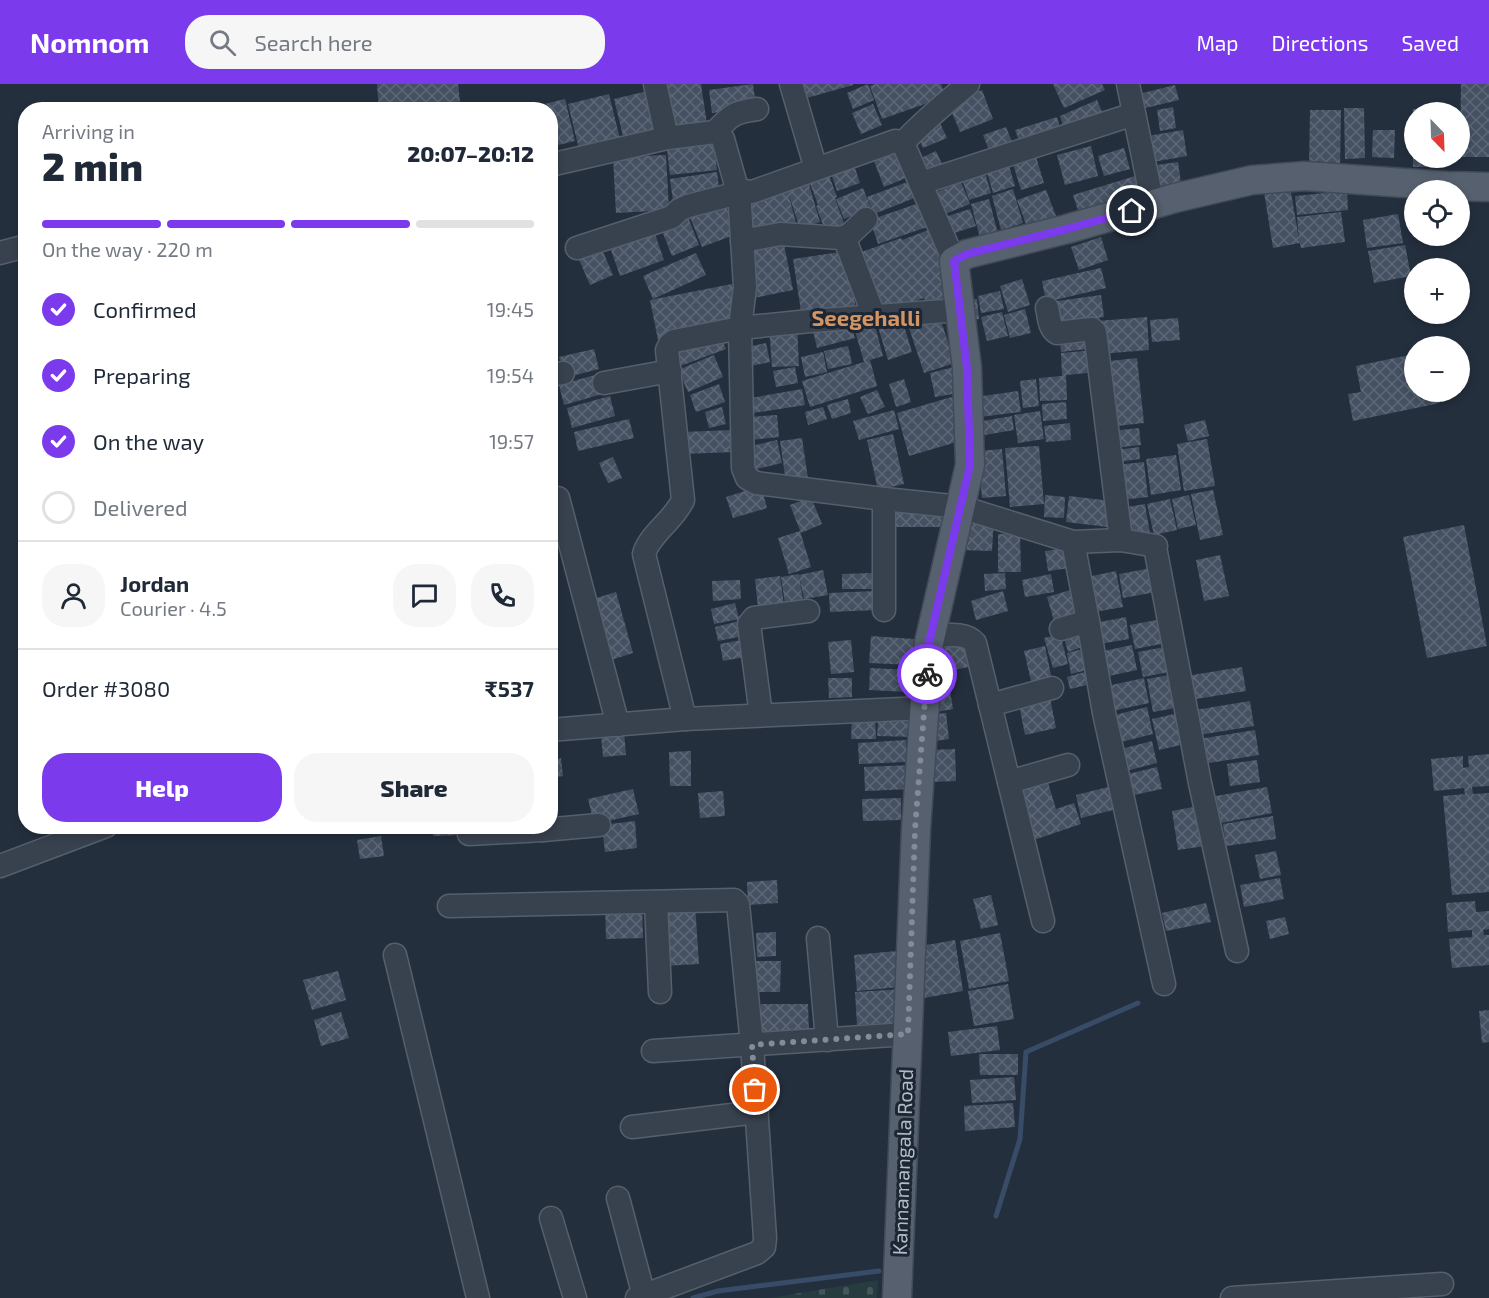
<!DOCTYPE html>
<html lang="en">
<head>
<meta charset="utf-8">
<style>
	:root { --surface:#fff; --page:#f6f6f7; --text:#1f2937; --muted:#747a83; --line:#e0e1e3; --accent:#7c3aed }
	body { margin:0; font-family:"Exo 2",sans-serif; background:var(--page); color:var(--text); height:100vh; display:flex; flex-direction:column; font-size:22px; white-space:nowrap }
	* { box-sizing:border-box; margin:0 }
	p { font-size:20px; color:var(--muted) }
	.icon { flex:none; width:33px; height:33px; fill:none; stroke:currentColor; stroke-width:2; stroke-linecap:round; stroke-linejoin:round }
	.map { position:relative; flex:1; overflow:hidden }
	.drawer { position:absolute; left:18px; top:18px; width:540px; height:732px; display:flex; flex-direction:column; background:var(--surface); border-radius:24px; box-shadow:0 3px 9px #0003 }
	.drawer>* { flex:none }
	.needle { width:39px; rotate:157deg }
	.fabs { position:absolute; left:1404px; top:18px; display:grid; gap:12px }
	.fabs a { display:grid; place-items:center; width:66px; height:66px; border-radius:50%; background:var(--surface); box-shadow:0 3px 9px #0003; font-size:30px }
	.pin { position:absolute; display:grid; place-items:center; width:51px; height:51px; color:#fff; margin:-26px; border:3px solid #fff; border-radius:50%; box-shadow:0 2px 6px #0007 }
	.courier { position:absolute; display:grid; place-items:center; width:60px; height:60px; margin:-30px; border:4px solid #7c3aed; border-radius:50%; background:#fff; color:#222; box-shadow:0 2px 8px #0007 }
	.head em { font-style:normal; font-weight:800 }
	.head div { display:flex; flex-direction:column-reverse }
	.head { display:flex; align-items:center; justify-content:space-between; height:102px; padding:0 24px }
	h1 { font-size:39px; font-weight:800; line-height:45px }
	.bar { display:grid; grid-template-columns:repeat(4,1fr); gap:9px 6px; align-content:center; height:72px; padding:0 24px }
	.bar i { height:8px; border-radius:4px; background:var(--line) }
	.bar .selected { background:var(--accent) }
	.bar p { grid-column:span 4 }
	.line { display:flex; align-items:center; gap:15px; padding:0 24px; border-top:2px solid var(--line) }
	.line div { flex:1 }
	.round { display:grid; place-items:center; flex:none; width:63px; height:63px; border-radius:24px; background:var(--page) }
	ol { padding:0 24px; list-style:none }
	li { display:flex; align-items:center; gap:18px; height:66px }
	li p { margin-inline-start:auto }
	li .icon { padding:6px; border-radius:50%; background:var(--accent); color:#fff; stroke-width:4 }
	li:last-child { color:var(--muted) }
	li i { width:33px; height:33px; border:3px solid var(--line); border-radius:50% }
	.action { display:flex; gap:12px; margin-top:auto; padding:12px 24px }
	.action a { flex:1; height:69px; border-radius:24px; background:var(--accent); color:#fff; font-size:24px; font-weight:800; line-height:69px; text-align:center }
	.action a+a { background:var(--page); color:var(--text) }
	header { display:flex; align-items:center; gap:36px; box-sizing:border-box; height:84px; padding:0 30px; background:var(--accent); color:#fff }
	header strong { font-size:28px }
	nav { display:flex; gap:33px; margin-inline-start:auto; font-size:21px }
	.search { width:420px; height:54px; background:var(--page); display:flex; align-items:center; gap:15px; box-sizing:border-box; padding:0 21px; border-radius:24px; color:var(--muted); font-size:22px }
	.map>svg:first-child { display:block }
	.cemetery { fill:url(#cemetery-stones) }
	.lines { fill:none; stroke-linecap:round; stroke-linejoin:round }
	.stream { stroke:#394c67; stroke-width:5 }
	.building { fill:url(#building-cross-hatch) }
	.minor-casing { stroke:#565f6c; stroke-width:25 }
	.major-casing { stroke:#414a57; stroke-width:31 }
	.minor { stroke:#38414e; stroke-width:22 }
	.major { stroke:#56606e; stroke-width:28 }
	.done { stroke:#828b98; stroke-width:6; stroke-dasharray:0 10.8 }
	.route { stroke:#7c3aed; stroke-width:8 }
	.labels { text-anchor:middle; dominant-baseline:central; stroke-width:6; stroke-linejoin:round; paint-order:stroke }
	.street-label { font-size:20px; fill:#b4bcc9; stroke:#1d2633 }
	.quarter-label { font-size:22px; font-weight:bold; fill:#d59563; stroke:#1d2633 }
</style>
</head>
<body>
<header>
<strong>Nomnom</strong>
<div class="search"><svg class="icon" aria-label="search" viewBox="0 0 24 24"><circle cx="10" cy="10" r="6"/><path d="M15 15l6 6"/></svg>Search here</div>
<nav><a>Map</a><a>Directions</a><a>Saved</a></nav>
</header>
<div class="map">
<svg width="1489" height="1214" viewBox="0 0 1489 1214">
	<defs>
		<pattern id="cemetery-stones" width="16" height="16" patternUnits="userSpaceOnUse" patternTransform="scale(1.5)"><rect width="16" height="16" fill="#263c3f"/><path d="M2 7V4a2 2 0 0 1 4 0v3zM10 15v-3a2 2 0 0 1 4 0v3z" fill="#435659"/></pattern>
		<pattern id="building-cross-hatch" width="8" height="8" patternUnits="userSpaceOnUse" patternTransform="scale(1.5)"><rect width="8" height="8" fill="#455162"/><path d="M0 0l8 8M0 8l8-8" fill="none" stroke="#5d6877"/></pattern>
	</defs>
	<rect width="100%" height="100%" fill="#242f3e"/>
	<polygon class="cemetery" points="878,1196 877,1214 770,1214"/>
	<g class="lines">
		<g class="stream">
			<polyline points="996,1132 1020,1055 1026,968 1138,919"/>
			<polyline points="693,1214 718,1207 879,1187"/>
		</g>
	</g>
	<g class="building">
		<polygon points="377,0 458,0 461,26 379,26"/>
		<polygon points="667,0 701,0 707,40 667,46 660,1"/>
		<polygon points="753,0 756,23 712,29 709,6"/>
		<polygon points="792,0 853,0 853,1 796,17"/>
		<polygon points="868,0 874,16 853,25 847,9"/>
		<polygon points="875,0 941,0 945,13 882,35 870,2"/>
		<polygon points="1053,0 1102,0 1105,6 1064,24"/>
		<polygon points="1461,0 1489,0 1489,73 1460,73"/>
		<polygon points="1175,1 1179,16 1137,26 1135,11"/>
		<polygon points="652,6 662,47 624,56 614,15"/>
		<polygon points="982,6 993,35 960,48 948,19"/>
		<polygon points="609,10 620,55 579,65 568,20"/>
		<polygon points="565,15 575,57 550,63 550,26 524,25"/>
		<polygon points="1097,16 1106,37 1065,48 1060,32"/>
		<polygon points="873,20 882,41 861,50 852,29"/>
		<polygon points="1173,23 1176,44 1160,47 1157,26"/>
		<polygon points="1344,24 1364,24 1365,74 1345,75"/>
		<rect x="1413" y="25" width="26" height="3"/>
		<polygon points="1310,26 1341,26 1340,83 1309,83"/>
		<polygon points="1057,33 1062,51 1021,62 1015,46"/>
		<polygon points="940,39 947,54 923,64 916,49"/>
		<polygon points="1006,43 1015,65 991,71 983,51"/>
		<polygon points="1183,46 1187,72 1147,79 1142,53"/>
		<polygon points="1373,46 1395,46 1394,74 1372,73"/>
		<polygon points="713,52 717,86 670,91 666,57"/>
		<polygon points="901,60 913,91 884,103 872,72"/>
		<polygon points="1091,62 1098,92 1065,101 1057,71"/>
		<polygon points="1124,64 1130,85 1104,92 1098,72"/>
		<polygon points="936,67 943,82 928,89 921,74"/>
		<polygon points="666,71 669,126 616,129 613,73"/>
		<polygon points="1036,73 1044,99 1021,106 1013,80"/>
		<rect x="1413" y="74" width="26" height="9"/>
		<polygon points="1007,75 1015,102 993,109 985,81"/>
		<polygon points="853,78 860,99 837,107 830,86"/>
		<polygon points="1178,78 1181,99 1151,103 1149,82"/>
		<polygon points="983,82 991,109 969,116 960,89"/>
		<polygon points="827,86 837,113 835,114 845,142 826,149 816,122 818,121 808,94"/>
		<polygon points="717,88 720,111 673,117 670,95"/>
		<polygon points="1142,90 1150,116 1081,136 1073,111"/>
		<polygon points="808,97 820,138 800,145 788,108 797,143 749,155 740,117"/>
		<polygon points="910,97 917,113 874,130 867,113"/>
		<polygon points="961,98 970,120 940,132 932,110"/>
		<polygon points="1290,103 1299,155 1297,133 1341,128 1345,158 1301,164 1300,159 1273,164 1264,108"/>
		<polygon points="863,104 871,124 844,135 836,115"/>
		<polygon points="1013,105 1023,139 1001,146 992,112"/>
		<polygon points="1046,106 1058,137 1029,148 1017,116"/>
		<polygon points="1347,107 1348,126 1297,131 1295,112"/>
		<polygon points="723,115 737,150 702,163 688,128"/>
		<polygon points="989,115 998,150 980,154 971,120"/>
		<polygon points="922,118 930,142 878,160 870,136"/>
		<polygon points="970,125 976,142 948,151 942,134"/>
		<polygon points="1398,130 1403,159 1367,164 1363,136"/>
		<polygon points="687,131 699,161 672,172 660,142"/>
		<polygon points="931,145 955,211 927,222 924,214 875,231 853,171 901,154 902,156"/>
		<polygon points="654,147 664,176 620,192 610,163"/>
		<polygon points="1101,153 1108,176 1079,186 1071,163"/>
		<polygon points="783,155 793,206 754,214 744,164"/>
		<polygon points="1405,161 1411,192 1374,199 1368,167"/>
		<polygon points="601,163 613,191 590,201 578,173"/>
		<polygon points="847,167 856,226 802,234 793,175"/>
		<polygon points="696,169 706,191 653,215 643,192"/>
		<polygon points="1101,184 1106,204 1046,218 1042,197"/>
		<polygon points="1022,195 1030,221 1008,228 1000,202"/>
		<polygon points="732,200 740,240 658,256 650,216"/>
		<polygon points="1000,207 1004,225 981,229 978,212"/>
		<polygon points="1101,211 1104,233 1053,241 1050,218"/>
		<polygon points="977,215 979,235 962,237 960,216"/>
		<polygon points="1025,225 1031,249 1010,254 1004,231"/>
		<polygon points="938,228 955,279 924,289 907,238"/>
		<polygon points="1002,228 1008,252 987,257 981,233"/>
		<polygon points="1147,233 1149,266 1100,270 1097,237"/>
		<polygon points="873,234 883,272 870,276 877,302 810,323 802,297 864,278 853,240"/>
		<polygon points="1178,234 1180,256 1152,258 1150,236"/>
		<polygon points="902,235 912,268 888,276 878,243"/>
		<polygon points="850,238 855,254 817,264 813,247"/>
		<polygon points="797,241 799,282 772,283 769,242"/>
		<polygon points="1093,246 1095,264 1061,268 1059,249"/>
		<polygon points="720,251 726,265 675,284 670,271"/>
		<polygon points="766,259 770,278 746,283 742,264"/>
		<polygon points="848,262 852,280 828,285 824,267"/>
		<polygon points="594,265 599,285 564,294 559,273"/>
		<polygon points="1096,266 1098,288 1066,291 1067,316 1040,317 1039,294 1062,292 1061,269"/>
		<polygon points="823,268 827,288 805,293 801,273"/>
		<polygon points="1414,270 1414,308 1437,308 1440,319 1353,337 1348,310 1361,308 1356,282"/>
		<polygon points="714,271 723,293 688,308 678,286"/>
		<polygon points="1137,274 1144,339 1108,343 1101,278"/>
		<polygon points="795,283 798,299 776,303 773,287"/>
		<polygon points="954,283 959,309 935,313 930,289"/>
		<polygon points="595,291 602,310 564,321 559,301"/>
		<polygon points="904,295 911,318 896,323 889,300"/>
		<polygon points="1036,295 1039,322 1023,324 1020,297"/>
		<polygon points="719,300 725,318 696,328 690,311"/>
		<polygon points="802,305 805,321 747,330 745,315"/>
		<polygon points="877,306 885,323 868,330 860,313"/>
		<polygon points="1018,307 1021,328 971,334 969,314"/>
		<polygon points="610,312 615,332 572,344 567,324"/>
		<polygon points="955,312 967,355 909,372 897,329"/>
		<polygon points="848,315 851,329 832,335 827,321"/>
		<polygon points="1066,318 1067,335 1043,337 1042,320"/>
		<polygon points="722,323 726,340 709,344 705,328"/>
		<polygon points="823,323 827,335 808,341 805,328"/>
		<polygon points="894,326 899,345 859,356 853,337"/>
		<polygon points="1040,327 1044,355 1018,359 1014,331"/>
		<polygon points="777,331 779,353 751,356 749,333"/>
		<polygon points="1012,332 1014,346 973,353 971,339"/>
		<polygon points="629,335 634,354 578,367 574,348"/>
		<polygon points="1205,336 1209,352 1188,357 1184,341"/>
		<polygon points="1070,339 1071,356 1046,358 1044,342"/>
		<polygon points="1139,344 1141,361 1114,364 1112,347"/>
		<polygon points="733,346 734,368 682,370 682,348"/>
		<polygon points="893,350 904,400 878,406 867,356"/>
		<polygon points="802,354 808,395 786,398 780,357"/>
		<polygon points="1207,355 1215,402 1184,407 1177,360"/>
		<polygon points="777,356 782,379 748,387 743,364"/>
		<polygon points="1039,362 1044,420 1010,423 1005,364"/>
		<polygon points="1139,363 1140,375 1118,378 1117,366"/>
		<polygon points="1002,365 1006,412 982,414 978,367"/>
		<polygon points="1176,371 1181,406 1151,411 1146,375"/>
		<polygon points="613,373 622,394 608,399 599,379"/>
		<polygon points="1144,378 1148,413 1120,416 1116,381"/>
		<polygon points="761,402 767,424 733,434 726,413"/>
		<polygon points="1213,406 1223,451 1200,456 1191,410"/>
		<polygon points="1045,411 1065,413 1064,434 1044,433"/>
		<polygon points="1189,411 1196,441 1178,445 1172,415"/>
		<polygon points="1069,412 1111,417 1108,443 1066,438"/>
		<polygon points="811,413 822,440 801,449 790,421"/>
		<polygon points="1170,415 1177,446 1154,451 1147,420"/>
		<polygon points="1145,420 1150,450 1127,455 1121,424"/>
		<rect x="886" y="425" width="58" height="18"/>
		<polygon points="963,432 994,433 992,467 961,466"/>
		<polygon points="1464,441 1487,562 1427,574 1403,453"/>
		<polygon points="800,447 811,483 789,490 778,454"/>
		<polygon points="998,450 1020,450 1021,488 998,488"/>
		<polygon points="1067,464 1070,484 1048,487 1045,467"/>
		<polygon points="1220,471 1229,512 1204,517 1196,476"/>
		<polygon points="1152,484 1156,508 1123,514 1119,490"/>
		<polygon points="823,486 828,511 804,515 799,491"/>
		<polygon points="1116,487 1123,523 1089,529 1082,494"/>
		<polygon points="872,489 872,505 842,505 842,490"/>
		<polygon points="1005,489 1006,505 985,507 984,490"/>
		<polygon points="799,490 803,517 785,520 781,493"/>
		<polygon points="1051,490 1054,508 1025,513 1022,496"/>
		<polygon points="780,492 784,521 758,524 755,495"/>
		<polygon points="740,496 741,515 713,517 712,497"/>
		<polygon points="1074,505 1083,536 1056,544 1047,513"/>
		<polygon points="876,507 877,526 830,528 829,509"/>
		<polygon points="1003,507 1008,527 976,536 971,517"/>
		<polygon points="616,508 633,569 608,577 590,516"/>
		<polygon points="735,519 739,535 714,540 711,525"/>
		<polygon points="1126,533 1129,555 1094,561 1090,540"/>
		<polygon points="1162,535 1166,559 1135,565 1130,541"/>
		<polygon points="740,537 743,552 718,557 715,543"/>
		<polygon points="1082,544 1088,561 1068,568 1063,550"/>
		<polygon points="1060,550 1068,580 1053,584 1044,554"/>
		<polygon points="871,552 914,555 913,581 869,579"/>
		<polygon points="742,556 745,573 723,577 720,560"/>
		<polygon points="851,556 854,588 831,590 828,558"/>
		<polygon points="963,560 968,583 945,588 940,565"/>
		<polygon points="1132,561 1137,586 1104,593 1099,568"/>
		<polygon points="1045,562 1052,596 1032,601 1024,567"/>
		<polygon points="1170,562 1174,587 1143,593 1138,568"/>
		<polygon points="1087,564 1091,585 1071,590 1067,569"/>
		<polygon points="1242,583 1246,607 1190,616 1186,592"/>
		<polygon points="870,584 910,586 908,608 869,606"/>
		<polygon points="1092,586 1095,599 1070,605 1067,593"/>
		<polygon points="1169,591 1175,624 1153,628 1147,595"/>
		<polygon points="828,594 852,594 852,613 829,614"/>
		<polygon points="948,594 953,625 936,628 931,597"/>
		<polygon points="1144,594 1149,619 1112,627 1107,602"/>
		<polygon points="1049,609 1056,644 1025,651 1018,616"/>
		<polygon points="1250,617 1254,642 1199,651 1195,626"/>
		<polygon points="1147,623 1153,650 1113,660 1107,633"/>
		<polygon points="879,628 916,629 915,653 877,652"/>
		<polygon points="946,629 949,655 934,657 930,631"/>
		<polygon points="1179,629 1185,660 1159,666 1152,635"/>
		<polygon points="875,630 876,655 851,655 852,632"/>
		<polygon points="1255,646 1259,671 1203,680 1199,655"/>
		<polygon points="624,648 626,671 603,673 601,651"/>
		<polygon points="906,656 907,678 859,680 858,659"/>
		<polygon points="1152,657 1157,679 1122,688 1117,666"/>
		<polygon points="955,665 956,697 928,698 927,666"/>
		<polygon points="691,667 691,702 670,702 669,668"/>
		<polygon points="1489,670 1489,702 1472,703 1473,710 1489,709 1489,808 1452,811 1443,712 1465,710 1464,704 1434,707 1431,675 1463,672 1463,684 1469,683 1468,672"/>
		<polygon points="561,674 563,692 550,694 550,676"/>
		<polygon points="1257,676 1260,698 1230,702 1227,680"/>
		<polygon points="911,681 912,705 865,707 864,683"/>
		<polygon points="1157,683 1162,705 1129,712 1124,691"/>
		<polygon points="1045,689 1056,725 1074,719 1081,740 1028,758 1021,736 1031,733 1024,734 1013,699"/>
		<polygon points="1116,701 1121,724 1081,734 1076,711"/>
		<polygon points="1267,703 1272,729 1221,739 1216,712"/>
		<polygon points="633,705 639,730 594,740 588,715"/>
		<polygon points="723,707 725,732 700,734 698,709"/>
		<polygon points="901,714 901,736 863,737 862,715"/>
		<polygon points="1199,722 1205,762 1178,766 1172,727"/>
		<polygon points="1273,732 1276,755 1226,762 1223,740"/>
		<polygon points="635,737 637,764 605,768 602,741"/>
		<polygon points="433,742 459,742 460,751 433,752"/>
		<polygon points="381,752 384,772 360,775 357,756"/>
		<polygon points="1276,767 1281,791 1260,795 1255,771"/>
		<polygon points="1280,794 1284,815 1244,823 1240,801"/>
		<polygon points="777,796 778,819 748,821 747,798"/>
		<polygon points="991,811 998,841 981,845 973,815"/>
		<polygon points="1475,817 1476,828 1489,827 1489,845 1483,846 1484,851 1489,851 1489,881 1452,884 1449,855 1472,853 1472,846 1448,848 1446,819"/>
		<polygon points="1206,819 1211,838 1166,847 1162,829"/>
		<polygon points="642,820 643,854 606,855 605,821"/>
		<polygon points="695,820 699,880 663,882 660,822"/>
		<polygon points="1285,833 1289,850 1270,855 1266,837"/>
		<polygon points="776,848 776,872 757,873 756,849"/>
		<polygon points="1000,849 1009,897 969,905 960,857"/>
		<polygon points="955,856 963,907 924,914 915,863"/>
		<polygon points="897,867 900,903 857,907 854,871"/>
		<polygon points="756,877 781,877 780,908 755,908"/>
		<polygon points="338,887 346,916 312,926 303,896"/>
		<polygon points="1008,900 1014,935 974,942 968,907"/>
		<polygon points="904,905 906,938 857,941 855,908"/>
		<polygon points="761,920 808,920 809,950 761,951"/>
		<polygon points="1489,926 1489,958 1482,959 1479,927"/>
		<polygon points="341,928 349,954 321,962 314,936"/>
		<polygon points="997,942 1000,966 951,972 948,948"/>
		<polygon points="979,970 1018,970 1018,991 980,991"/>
		<polygon points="1014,993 1016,1016 972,1019 970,996"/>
		<polygon points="1013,1019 1015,1043 965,1047 964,1022"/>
	</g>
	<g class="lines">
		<g class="minor-casing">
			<g id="minor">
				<polyline points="655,0 667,54"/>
				<polyline points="791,0 816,85"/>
				<polyline points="1128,0 1153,121"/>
				<path d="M715 48C731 31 734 28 757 25"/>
				<polyline points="903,59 954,177"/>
				<path d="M903 59C923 37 946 19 968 0"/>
				<polyline points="550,81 667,54 715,48 720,51 723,55 736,101 739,106 752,108 895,57 903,59"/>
				<polyline points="921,99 1134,30"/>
				<polyline points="739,106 745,203 740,244 743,384 747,394 756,399 884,415 961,423 1073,458 1121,456 1156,462 1155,463 1200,699 1237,867"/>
				<polyline points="844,153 874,232"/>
				<polyline points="742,157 780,150 841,154 849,151 866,135"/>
				<polyline points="577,164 672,133 679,126 688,122 738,109"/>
				<polyline points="0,169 26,162"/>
				<path d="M1047 224C1049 232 1049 245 1057 249L1092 245 1095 248 1121 456"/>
				<polyline points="550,291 563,289"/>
				<polyline points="604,299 670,287"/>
				<polyline points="558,414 618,641"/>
				<polyline points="1073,458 1088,537 1104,629 1164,900"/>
				<polyline points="884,526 884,415"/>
				<polyline points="1061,545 1088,537"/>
				<path d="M931 552C944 552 965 547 975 559L1043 837"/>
				<polyline points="990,621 1052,604"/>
				<polyline points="761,631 749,540 754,534 808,527"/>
				<path d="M685 635 644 470C649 451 674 436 683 416L667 266 670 260 674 257 740 244 810 237 959 226"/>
				<polyline points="550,646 685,635 924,624"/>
				<polyline points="1009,698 1068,681"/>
				<polyline points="543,746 599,741"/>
				<polyline points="469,750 543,746 543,742"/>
				<polyline points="0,782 106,742"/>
				<polyline points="656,818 660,908"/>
				<polyline points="449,822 734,816 738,820 752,961 765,1154 764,1163 757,1169 637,1214"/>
				<polyline points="818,854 827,956"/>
				<polyline points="395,871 478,1214"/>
				<polyline points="653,967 907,950"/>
				<polyline points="632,1043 757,1028"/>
				<polyline points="618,1114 644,1212"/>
				<polyline points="551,1134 575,1214"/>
				<polyline points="1232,1214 1442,1200"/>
			</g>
		</g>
		<g class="major-casing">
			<polyline id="major" points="897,1214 916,745 929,559 970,381 967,284 954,177 967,170 1067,145 1175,114 1252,96 1305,92 1448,102 1489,103"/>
		</g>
		<use href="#minor" class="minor"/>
		<use href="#major" class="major"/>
	</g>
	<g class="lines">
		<polyline class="done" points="755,1006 752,961 908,950 915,745 927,590"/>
		<polyline class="route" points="927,590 929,559 970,381 967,284 954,177 967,170 1067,145 1132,127"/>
	</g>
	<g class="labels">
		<g class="street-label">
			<text transform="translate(902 1078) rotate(-88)">Kannamangala Road</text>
		</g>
		<g class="quarter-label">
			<text x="866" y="233">Seegehalli</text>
		</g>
	</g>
</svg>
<div class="fabs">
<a><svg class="needle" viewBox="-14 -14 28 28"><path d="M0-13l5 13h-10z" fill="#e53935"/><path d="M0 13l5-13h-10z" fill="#747a83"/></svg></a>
<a><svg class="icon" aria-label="locate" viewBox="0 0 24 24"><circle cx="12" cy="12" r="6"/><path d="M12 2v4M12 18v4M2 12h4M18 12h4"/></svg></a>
<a>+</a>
<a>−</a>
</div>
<div class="pin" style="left:755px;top:1006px;background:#ea580c"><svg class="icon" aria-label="bag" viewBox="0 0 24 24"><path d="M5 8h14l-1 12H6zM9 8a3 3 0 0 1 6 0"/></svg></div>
<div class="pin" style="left:1132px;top:127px;background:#1f2937"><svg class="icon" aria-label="home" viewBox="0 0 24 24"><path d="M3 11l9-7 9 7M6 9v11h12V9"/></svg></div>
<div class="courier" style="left:927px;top:590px"><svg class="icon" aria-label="bike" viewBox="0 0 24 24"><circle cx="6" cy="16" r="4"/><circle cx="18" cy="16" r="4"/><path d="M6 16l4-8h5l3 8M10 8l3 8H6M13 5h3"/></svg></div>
<section class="drawer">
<div class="head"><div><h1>2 min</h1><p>Arriving in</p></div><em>20:07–20:12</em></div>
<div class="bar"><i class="selected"></i><i class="selected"></i><i class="selected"></i><i></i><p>On the way · 220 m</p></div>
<ol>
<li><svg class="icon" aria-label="check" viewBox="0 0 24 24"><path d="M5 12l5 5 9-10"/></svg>Confirmed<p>19:45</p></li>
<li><svg class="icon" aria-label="check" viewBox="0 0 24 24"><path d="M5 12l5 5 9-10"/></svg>Preparing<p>19:54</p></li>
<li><svg class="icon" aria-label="check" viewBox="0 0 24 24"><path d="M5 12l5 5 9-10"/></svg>On the way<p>19:57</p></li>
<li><i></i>Delivered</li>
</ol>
<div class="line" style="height:108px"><a class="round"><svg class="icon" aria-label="person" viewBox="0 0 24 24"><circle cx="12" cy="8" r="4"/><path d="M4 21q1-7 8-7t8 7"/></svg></a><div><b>Jordan</b><p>Courier · 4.5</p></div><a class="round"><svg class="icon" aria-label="chat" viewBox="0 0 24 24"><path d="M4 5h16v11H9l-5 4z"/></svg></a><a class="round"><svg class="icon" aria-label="phone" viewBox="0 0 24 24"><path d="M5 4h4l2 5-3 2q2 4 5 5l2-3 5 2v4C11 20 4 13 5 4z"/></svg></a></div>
<div class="line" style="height:78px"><div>Order #3080</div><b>₹537</b></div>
<div class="action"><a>Help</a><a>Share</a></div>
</section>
</div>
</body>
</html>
